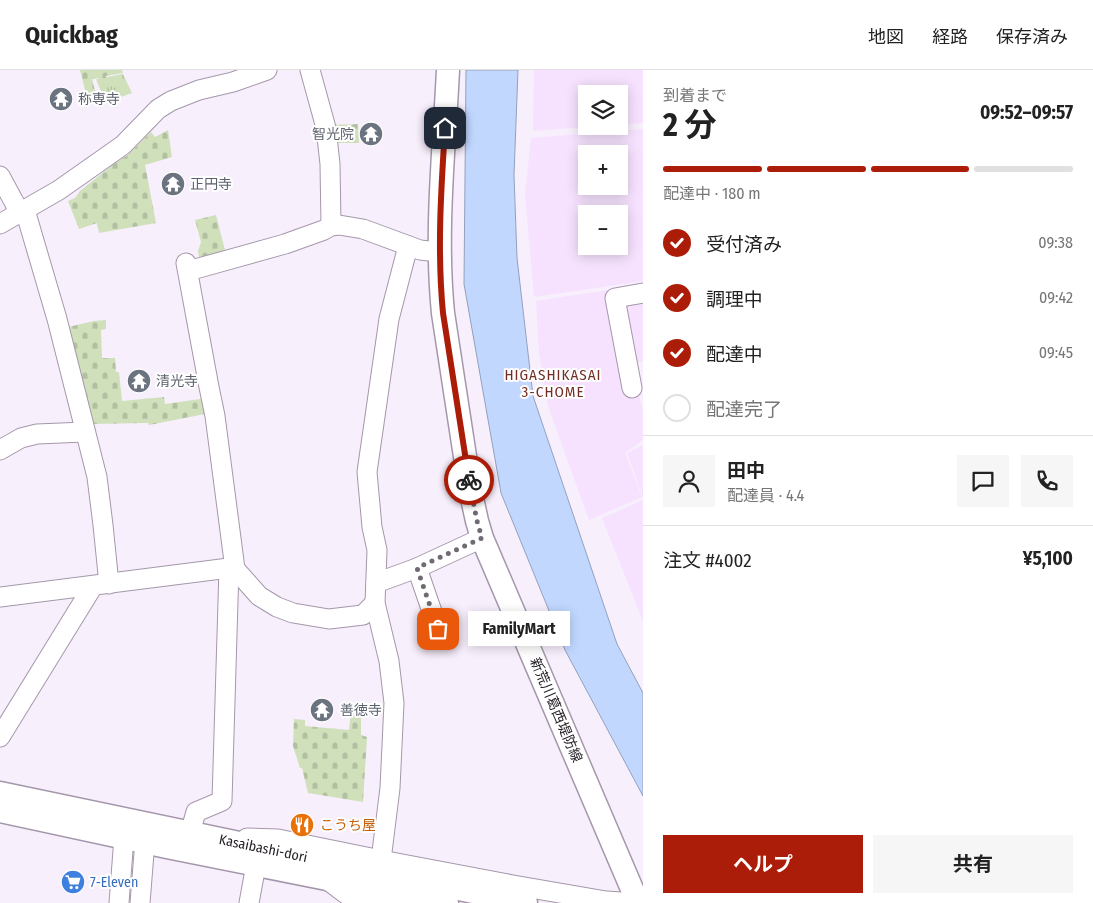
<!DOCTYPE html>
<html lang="ja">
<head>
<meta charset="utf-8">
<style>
	:root { --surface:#fff; --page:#f6f6f6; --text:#222; --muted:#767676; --line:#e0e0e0; --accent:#ac1d09 }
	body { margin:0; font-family:"Fira Sans Condensed","Noto Sans JP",sans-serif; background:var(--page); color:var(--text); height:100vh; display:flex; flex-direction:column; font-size:19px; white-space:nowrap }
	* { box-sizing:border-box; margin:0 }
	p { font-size:16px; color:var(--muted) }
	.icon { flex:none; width:28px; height:28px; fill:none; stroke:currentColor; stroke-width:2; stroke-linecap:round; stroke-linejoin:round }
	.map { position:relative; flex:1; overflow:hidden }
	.details { display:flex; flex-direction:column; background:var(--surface); width:450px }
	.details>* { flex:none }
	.fabs { position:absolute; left:578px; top:15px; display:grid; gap:10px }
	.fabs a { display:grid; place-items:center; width:50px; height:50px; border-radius:0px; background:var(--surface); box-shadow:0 2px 12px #0003; font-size:25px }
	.pin { position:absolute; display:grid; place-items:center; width:42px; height:42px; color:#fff; margin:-21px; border-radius:10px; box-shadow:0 2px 8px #0006 }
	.courier { position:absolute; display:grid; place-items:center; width:50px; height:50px; margin:-25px; border:4px solid #ac1d09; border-radius:50%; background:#fff; color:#222; box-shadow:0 1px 6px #0007 }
	.bubble { position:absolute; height:35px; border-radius:0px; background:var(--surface); box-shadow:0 2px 12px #0003; font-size:16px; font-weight:700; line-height:35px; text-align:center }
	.head em { font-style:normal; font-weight:700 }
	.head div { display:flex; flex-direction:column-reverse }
	.head { display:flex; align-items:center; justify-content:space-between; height:85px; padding:0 20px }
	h1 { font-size:32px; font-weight:700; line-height:38px }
	.bar { display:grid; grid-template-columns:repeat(4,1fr); gap:8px 5px; align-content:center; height:60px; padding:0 20px }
	.bar i { height:6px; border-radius:4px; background:var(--line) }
	.bar .selected { background:var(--accent) }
	.bar p { grid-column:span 4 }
	.line { display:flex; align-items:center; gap:12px; padding:0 20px; border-top:1px solid var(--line) }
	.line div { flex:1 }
	.round { display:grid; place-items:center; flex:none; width:52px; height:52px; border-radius:0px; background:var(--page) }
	ol { padding:0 20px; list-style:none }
	li { display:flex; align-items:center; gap:15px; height:55px }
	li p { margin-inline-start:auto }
	li .icon { padding:5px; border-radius:50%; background:var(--accent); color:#fff; stroke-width:4 }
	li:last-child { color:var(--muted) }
	li i { width:28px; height:28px; border:2px solid var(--line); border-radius:50% }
	.button { display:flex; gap:10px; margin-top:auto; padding:10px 20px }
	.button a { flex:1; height:58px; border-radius:0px; background:var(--accent); color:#fff; font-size:20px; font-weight:700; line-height:58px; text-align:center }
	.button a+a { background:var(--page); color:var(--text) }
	header { display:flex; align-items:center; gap:30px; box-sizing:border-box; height:70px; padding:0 25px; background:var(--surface); border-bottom:1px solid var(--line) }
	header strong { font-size:24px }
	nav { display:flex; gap:28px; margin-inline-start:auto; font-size:18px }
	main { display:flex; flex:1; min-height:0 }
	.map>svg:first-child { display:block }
	.built { fill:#f6e2fe; fill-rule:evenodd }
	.grass { fill:url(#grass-tufts) }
	.cemetery { fill:url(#cemetery-stones) }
	.water { fill:#c1d7fe; stroke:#93a1be }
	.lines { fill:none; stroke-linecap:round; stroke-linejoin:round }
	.minor-casing { stroke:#a597ab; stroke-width:21 }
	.major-casing { stroke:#a597ab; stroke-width:25 }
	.minor { stroke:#fff; stroke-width:19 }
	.major { stroke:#fff; stroke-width:22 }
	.done { stroke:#706a73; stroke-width:5; stroke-dasharray:0 9 }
	.route { stroke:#ac1d09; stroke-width:6 }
	.labels { text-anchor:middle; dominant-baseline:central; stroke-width:4; stroke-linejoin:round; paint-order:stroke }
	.worship-label { font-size:14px; fill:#5b616d; stroke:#fff; text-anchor:start }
	.street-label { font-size:14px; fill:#272229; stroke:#fff }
	.food-label { font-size:14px; fill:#c56008; stroke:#fff; text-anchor:start }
	.shop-label { font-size:14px; fill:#366cbe; stroke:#fff; text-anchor:start }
	.neighbourhood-label { font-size:15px; letter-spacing:1px; fill:#732e23; stroke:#fff }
</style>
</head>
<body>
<header>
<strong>Quickbag</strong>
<nav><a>地図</a><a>経路</a><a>保存済み</a></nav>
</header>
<main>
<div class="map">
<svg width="643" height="833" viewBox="0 0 643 833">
	<defs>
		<pattern id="grass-tufts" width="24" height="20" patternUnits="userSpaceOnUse" patternTransform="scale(1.25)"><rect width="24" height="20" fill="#cfe0bb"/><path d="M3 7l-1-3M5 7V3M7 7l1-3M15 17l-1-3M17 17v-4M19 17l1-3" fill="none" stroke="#b2c0a1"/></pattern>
		<pattern id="cemetery-stones" width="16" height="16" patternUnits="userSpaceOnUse" patternTransform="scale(1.25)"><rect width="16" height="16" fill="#cfe0bb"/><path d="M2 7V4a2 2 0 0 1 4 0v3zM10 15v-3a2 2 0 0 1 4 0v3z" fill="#b2c0a1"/></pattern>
	</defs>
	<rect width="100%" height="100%" fill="#f8effc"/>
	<g class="built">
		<polygon points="534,0 643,0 643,53 619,55 619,24 586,24 586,56 596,56 533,61"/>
		<path d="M643 59V211L534 227 525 124 531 68ZM586 84H619V116H586ZM586 144H619V176H586Z"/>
		<polygon points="615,219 643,342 643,370 625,383 642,427 589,450 548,336 539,283 536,231"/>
		<polygon points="643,227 643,291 635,293 620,231"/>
		<polygon points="643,375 643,428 627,383"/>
		<polygon points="643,430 643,551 602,448"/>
	</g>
	<polygon class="grass" points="123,4 132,23 121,27 121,29 106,34 96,9"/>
	<g class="cemetery">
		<polygon points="80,0 122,0 123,3 106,6 106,8 96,8 95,9 92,9 96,25 87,28"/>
		<polygon points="358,54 359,73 333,73 331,55"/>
		<polygon points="168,60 172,87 145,95 156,153 99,163 97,153 79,159 68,131 75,128 80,121 115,93 128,85 151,62 155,67"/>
		<polygon points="216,145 226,184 200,191 198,181 201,172 195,150"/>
		<polygon points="106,250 106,259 101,260 102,288 115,288 116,302 119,302 122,331 164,327 165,334 207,328 210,343 149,355 148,353 91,354 64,258 94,251"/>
		<polygon points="351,643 361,644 361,665 367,667 363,732 308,723 302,698 300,698 293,676 294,649 305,650 305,656 349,660"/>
	</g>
	<polygon class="water" points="466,0 518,0 514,105 517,188 533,326 617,574 643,623 643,726 565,580 501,423 464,214"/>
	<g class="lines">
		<g class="minor-casing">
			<g id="minor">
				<polyline points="310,0 326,58 330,94 331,156"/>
				<polyline points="0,106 20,143"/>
				<polyline points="25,140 57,249 97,407 103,455 109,514"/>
				<polyline points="0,154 59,120 123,75 158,39 171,31 199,20 233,12 267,0"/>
				<polyline points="186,193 209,317 215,346 235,499"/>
				<polyline points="188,201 285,174 324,160 331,156 339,155 363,159 420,180 439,182"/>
				<polyline points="632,318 615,228 643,223"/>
				<polyline points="0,380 21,368 37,364 85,362"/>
				<polyline points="417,498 438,559"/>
				<polyline points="376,513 417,498 482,468"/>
				<polyline points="0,527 229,498 235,499 259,526 277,537 293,543 329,549 363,545 375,533"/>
				<polyline points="0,667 93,516"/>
				<polyline points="190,763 196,742 222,731 229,498"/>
				<polyline points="247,768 278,769 381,790 513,815 606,831 638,833"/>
				<polyline points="381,790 390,718 394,633 389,591 375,533 377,480 372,457 367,402 389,249 408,176"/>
				<polyline points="326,809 350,827 383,833"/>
				<polyline points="119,833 125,754"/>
				<polyline points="140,833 146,758"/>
				<polyline points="249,833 256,795"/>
			</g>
		</g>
		<g class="major-casing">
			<g id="major">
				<path d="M448 0C444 81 435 162 443 243L470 419 477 451 482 468 638 833"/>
				<path id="s1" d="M0 723 526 833"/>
				<polyline points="0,741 167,777 447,833"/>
			</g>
		</g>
		<use href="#minor" class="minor"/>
		<use href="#major" class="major"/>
	</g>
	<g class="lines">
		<polyline class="done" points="438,559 417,498 482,468 477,451 469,410"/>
		<path class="route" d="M445 58C441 120 437 181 443 243L469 410"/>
	</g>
	<defs>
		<g id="temple-disc" transform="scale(1.25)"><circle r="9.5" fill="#6b7280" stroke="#fff"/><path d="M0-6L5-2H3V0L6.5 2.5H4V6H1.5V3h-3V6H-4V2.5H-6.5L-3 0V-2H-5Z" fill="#fff"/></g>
		<g id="restaurant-disc" transform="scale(1.25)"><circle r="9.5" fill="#e8710a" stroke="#fff"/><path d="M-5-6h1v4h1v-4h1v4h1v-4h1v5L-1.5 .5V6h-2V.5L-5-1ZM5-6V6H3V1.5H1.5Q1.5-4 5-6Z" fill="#fff"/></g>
		<g id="supermarket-disc" transform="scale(1.25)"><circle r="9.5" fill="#3f7fe0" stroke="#fff"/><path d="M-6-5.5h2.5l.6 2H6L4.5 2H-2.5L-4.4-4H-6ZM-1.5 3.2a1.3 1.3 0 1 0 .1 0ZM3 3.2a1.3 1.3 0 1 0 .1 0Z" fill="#fff"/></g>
	</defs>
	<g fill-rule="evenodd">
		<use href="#temple-disc" x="61" y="29"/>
		<use href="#temple-disc" x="371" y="64"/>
		<use href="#temple-disc" x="173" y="114"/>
		<use href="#temple-disc" x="139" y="311"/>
		<use href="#temple-disc" x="322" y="640"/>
		<use href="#restaurant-disc" x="302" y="755"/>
		<use href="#supermarket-disc" x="73" y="812"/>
	</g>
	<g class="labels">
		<g class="worship-label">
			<text x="78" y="29">称専寺</text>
			<text x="354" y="64" text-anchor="end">智光院</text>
			<text x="190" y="114">正円寺</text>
			<text x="156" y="311">清光寺</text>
			<text x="340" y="640">善徳寺</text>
		</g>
		<g class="street-label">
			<text transform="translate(556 640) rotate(67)">新荒川葛西堤防線</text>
			<text stroke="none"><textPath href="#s1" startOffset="269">Kasaibashi-dori</textPath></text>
		</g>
		<g class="food-label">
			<text x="320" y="755">こうち屋</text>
		</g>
		<g class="shop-label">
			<text x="90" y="812">7-Eleven</text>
		</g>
		<g class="neighbourhood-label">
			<text x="553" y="305">HIGASHIKASAI<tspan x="553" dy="17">3-CHOME</tspan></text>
		</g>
	</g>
</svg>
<div class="fabs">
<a><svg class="icon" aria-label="layers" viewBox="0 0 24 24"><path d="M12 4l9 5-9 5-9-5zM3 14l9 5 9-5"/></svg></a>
<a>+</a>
<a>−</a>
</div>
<div class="pin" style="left:438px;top:559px;background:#ea580c"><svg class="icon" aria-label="bag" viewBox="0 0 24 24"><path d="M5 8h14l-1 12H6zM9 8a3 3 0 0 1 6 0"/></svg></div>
<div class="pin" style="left:445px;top:58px;background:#1f2937"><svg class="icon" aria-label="home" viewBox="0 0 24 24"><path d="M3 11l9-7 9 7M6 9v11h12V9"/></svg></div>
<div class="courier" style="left:469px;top:410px"><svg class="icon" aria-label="bike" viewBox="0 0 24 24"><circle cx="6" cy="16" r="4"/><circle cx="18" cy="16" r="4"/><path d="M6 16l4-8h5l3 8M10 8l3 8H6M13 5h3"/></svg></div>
<div class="bubble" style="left:468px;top:541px;width:102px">FamilyMart</div>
</div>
<section class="details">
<div class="head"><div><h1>2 分</h1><p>到着まで</p></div><em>09:52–09:57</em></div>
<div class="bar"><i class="selected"></i><i class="selected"></i><i class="selected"></i><i></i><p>配達中 · 180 m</p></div>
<ol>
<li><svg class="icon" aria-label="check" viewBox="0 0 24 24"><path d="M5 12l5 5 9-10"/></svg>受付済み<p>09:38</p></li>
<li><svg class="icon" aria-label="check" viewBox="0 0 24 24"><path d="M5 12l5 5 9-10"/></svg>調理中<p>09:42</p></li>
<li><svg class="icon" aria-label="check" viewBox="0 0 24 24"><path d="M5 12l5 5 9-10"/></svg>配達中<p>09:45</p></li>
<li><i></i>配達完了</li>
</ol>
<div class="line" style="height:90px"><a class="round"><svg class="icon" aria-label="person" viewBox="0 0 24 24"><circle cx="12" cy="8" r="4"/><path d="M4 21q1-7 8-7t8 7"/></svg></a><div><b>田中</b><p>配達員 · 4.4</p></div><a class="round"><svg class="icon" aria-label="chat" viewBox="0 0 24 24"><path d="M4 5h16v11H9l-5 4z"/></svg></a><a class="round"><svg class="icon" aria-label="phone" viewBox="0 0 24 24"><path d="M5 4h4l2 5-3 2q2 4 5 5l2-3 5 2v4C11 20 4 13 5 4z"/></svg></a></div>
<div class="line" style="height:65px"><div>注文 #4002</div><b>¥5,100</b></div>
<div class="button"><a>ヘルプ</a><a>共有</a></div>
</section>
</main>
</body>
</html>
